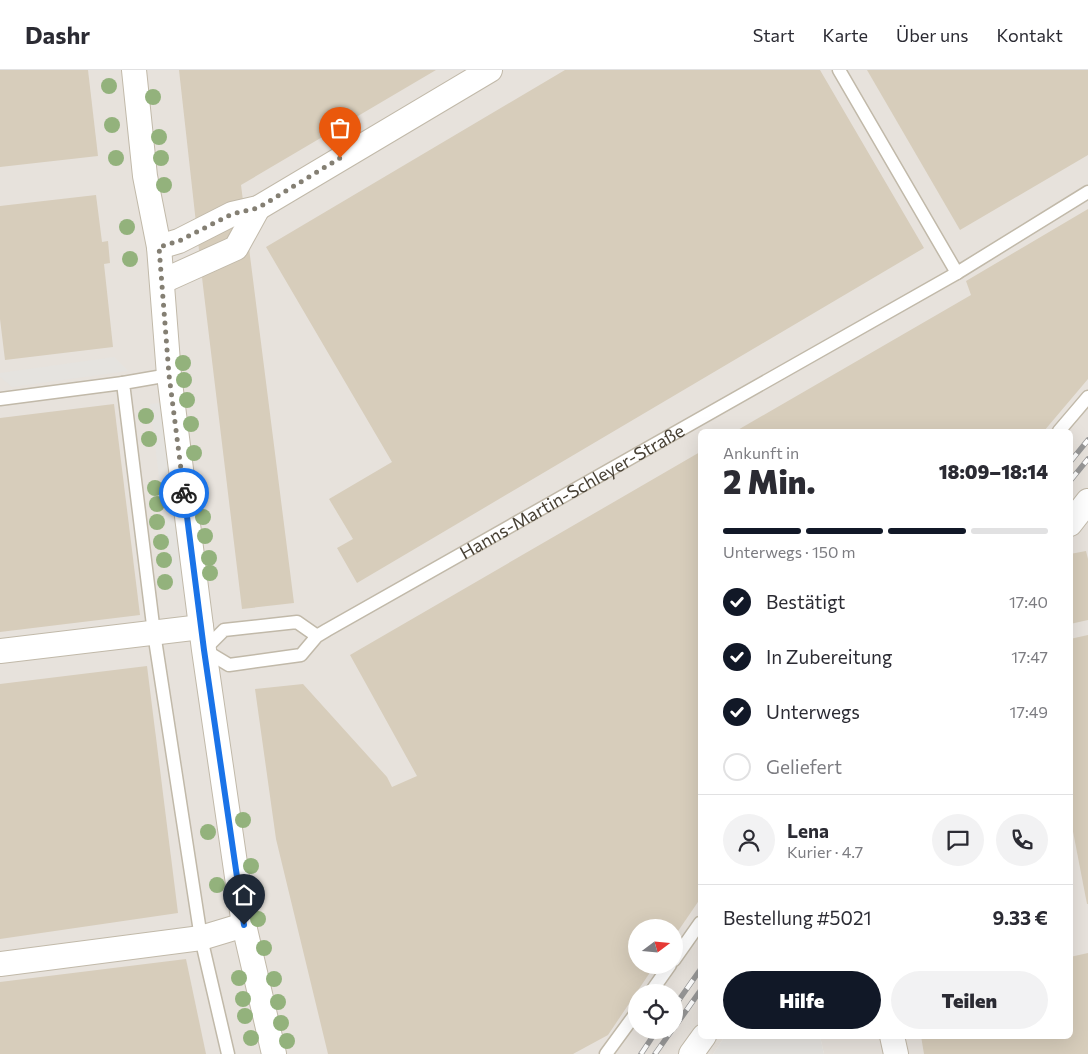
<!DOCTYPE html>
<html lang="de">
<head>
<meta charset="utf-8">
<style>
	:root { --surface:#fff; --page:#f2f2f3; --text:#2b2b33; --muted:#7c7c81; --line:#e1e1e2; --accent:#111827 }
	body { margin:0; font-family:Commissioner,sans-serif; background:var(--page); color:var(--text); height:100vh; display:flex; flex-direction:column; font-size:19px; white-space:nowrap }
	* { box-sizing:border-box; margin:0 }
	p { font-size:16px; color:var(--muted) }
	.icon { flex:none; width:28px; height:28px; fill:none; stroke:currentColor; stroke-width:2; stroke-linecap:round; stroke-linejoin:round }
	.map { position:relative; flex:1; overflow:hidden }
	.sheet { position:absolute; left:698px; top:359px; width:375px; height:610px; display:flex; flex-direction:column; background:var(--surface); border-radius:8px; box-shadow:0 5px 20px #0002 }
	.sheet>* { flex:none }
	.needle { width:32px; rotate:74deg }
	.buttons { position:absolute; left:628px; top:849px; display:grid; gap:10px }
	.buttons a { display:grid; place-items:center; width:55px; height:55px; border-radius:50%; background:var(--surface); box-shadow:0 5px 20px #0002; font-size:25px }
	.pin { position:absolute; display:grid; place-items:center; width:42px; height:42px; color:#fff; margin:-51px -21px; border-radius:50% 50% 50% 0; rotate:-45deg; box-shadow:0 0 5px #0007 }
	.pin .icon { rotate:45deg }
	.courier { position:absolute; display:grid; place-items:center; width:50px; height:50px; margin:-25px; border:4px solid #1a73e8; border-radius:50%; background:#fff; color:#222; box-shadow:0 1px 6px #0007 }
	.headline em { font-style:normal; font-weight:800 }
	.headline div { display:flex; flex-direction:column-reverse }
	.headline { display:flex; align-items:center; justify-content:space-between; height:85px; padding:0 25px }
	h1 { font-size:32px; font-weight:800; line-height:38px }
	.bar { display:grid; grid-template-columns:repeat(4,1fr); gap:8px 5px; align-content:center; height:60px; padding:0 25px }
	.bar i { height:6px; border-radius:4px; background:var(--line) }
	.bar .selected { background:var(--accent) }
	.bar p { grid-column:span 4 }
	.line { display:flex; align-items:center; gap:12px; padding:0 25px; border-top:1px solid var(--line) }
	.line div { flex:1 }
	.round { display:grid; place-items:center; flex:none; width:52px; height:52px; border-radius:26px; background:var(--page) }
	ol { padding:0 25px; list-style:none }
	li { display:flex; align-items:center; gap:15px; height:55px }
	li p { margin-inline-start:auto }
	li .icon { padding:5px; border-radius:50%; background:var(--accent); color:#fff; stroke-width:4 }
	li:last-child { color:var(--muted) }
	li i { width:28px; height:28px; border:2px solid var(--line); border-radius:50% }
	.cta { display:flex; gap:10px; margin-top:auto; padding:10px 25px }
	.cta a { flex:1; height:58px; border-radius:30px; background:var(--accent); color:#fff; font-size:20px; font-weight:800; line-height:58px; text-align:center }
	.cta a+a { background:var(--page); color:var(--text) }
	header { display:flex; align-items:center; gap:30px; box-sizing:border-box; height:70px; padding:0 25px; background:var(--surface); border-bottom:1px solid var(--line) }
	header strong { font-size:24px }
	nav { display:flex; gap:28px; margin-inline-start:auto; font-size:18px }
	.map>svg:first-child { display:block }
	.industrial { fill:#e7e2dc; fill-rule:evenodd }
	.parking { fill:#e5e3df }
	.building { fill:#d7cdbb }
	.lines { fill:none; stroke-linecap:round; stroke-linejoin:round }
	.service-casing { stroke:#c1b9a9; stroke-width:15 }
	.minor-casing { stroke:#c1b9a9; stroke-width:26 }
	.service { stroke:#fff; stroke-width:12 }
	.minor { stroke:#fff; stroke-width:24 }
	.rail-casing { stroke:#979797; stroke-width:5.5 }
	.rail { stroke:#fff; stroke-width:4; stroke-dasharray:11; stroke-linecap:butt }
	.tree { fill:#93b27c }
	.done { stroke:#847f73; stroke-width:5; stroke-dasharray:0 9 }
	.route { stroke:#1a73e8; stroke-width:6 }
	.labels { text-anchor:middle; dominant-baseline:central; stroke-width:4; stroke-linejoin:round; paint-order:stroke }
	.street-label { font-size:18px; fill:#484135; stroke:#fff }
</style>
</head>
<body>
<header>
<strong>Dashr</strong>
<nav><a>Start</a><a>Karte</a><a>Über uns</a><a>Kontakt</a></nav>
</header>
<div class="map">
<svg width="1088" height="984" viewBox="0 0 1088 984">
	<rect width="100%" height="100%" fill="#f4f1e7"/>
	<path class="industrial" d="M0 0H1088V984H824L820 966H1070V361H700V966H725L713 984H0ZM636 858H674V895H636ZM636 922H674V960H636Z"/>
	<g class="parking">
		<polygon points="114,287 128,301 12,317 0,307 0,303"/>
		<polygon points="160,333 184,519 173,520 150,334"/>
		<polygon points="725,966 820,966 824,984 713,984"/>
	</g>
	<g class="building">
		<polygon points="0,0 88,0 98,86 0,97"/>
		<polygon points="179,0 436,0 241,115 294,533 242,539 203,216"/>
		<polygon points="565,0 820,0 924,178 357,513 337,478 353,469 329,429 392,392 266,177"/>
		<polygon points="867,0 1088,0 1088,85 960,160"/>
		<polygon points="96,125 102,172 108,171 110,193 104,194 113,277 5,290 0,249 0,136"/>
		<polygon points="1088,139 1088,309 1044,361 736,361 971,225 966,211"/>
		<polygon points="114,334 140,545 0,562 0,348"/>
		<polygon points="700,382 700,829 674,867 674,858 636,858 636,895 655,895 608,965 573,984 328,984 276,769 255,619 303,614 387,707 392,717 417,706 350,585"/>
		<polygon points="1086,481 1088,489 1088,550 1070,554 1070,484"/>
		<polygon points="1088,565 1088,834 1087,834 1070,746 1070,569"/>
		<polygon points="147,596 178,843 0,869 0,614"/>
		<polygon points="1088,883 1088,984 924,984 921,966 1070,966 1070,887"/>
		<polygon points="186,889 206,984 0,984 0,912"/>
	</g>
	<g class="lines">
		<g class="service-casing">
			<g id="service">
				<polyline points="839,0 957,203 1088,122"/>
				<polyline points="169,305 123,313 154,563 201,868 228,984"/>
				<polyline points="0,329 123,313"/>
				<polyline points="1059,361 1088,327"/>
				<path id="s1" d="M317 566 297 552 224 560 204 580 229 595 301 585 317 566 327 560 957 203"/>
				<polyline points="674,890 700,853"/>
				<polyline points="651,922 670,895"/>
				<polyline points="606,984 636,943"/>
			</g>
		</g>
		<g class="minor-casing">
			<g id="minor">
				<polyline points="134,0 145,106 159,177 169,305 204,580 244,855 274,984"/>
				<polyline points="159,177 179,171 232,144 258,138 490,0"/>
				<polyline points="163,211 236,178 258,138"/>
				<polyline points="1070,454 1088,431"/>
				<polyline points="0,581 201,557"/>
				<polyline points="0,894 201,868 244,855"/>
				<polyline points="892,966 896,984"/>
				<polyline points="691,984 704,966"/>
			</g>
		</g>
		<use href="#service" class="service"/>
		<use href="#minor" class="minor"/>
		<g class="rail-casing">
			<g id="rail">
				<polyline points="1070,392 1088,370"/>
				<polyline points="1070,411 1088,389"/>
				<polyline points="674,937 700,900"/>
				<polyline points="674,958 700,921"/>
				<polyline points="641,984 657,960"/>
				<polyline points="655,984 672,960"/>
			</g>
		</g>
		<use href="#rail" class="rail"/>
	</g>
	<g class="tree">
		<circle cx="109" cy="16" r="8"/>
		<circle cx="153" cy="27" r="8"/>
		<circle cx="112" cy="55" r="8"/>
		<circle cx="159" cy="67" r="8"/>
		<circle cx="116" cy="88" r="8"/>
		<circle cx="161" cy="88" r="8"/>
		<circle cx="164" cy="115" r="8"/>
		<circle cx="127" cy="157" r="8"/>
		<circle cx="130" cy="189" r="8"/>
		<circle cx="183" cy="293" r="8"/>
		<circle cx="184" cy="310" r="8"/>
		<circle cx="187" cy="330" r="8"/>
		<circle cx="146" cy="346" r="8"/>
		<circle cx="191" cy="354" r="8"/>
		<circle cx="149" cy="369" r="8"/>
		<circle cx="194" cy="383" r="8"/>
		<circle cx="155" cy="418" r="8"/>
		<circle cx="200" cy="426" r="8"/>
		<circle cx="157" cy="434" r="8"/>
		<circle cx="203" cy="447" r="8"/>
		<circle cx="157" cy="452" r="8"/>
		<circle cx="205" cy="466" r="8"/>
		<circle cx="161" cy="472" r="8"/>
		<circle cx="209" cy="488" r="8"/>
		<circle cx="164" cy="490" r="8"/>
		<circle cx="210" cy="503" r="8"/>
		<circle cx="165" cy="512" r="8"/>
		<circle cx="243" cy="750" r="8"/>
		<circle cx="208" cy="762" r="8"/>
		<circle cx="251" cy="796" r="8"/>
		<circle cx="217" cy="815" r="8"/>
		<circle cx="256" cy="820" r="8"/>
		<circle cx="258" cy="849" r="8"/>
		<circle cx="264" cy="878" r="8"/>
		<circle cx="239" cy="908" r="8"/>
		<circle cx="274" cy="909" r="8"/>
		<circle cx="243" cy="929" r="8"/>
		<circle cx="278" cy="932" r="8"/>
		<circle cx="245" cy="946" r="8"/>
		<circle cx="281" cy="953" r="8"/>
		<circle cx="251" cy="968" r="8"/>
		<circle cx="287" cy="971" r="8"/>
	</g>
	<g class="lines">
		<polyline class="done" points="184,423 169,305 159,177 179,171 232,144 258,138 340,88"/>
		<polyline class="route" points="184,423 204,580 244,855"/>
	</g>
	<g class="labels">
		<g class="street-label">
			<text stroke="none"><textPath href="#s1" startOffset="546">Hanns-Martin-Schleyer-Straße</textPath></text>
		</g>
	</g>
</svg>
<div class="buttons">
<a><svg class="needle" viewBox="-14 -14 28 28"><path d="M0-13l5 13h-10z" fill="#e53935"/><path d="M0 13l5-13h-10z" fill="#7c7c81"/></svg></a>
<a><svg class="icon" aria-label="locate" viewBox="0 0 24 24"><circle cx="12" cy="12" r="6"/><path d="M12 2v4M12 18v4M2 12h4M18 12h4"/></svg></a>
</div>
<div class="pin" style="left:340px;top:88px;background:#ea580c"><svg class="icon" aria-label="bag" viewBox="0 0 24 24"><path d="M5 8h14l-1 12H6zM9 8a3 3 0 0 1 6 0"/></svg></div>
<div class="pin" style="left:244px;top:855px;background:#1f2937"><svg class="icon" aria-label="home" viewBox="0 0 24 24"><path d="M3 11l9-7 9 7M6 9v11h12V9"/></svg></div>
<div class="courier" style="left:184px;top:423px"><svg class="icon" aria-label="bike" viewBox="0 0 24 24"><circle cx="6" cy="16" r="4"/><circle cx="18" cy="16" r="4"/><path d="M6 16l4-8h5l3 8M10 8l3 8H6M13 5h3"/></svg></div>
<section class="sheet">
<div class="headline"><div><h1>2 Min.</h1><p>Ankunft in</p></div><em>18:09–18:14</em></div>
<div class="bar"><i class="selected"></i><i class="selected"></i><i class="selected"></i><i></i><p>Unterwegs · 150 m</p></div>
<ol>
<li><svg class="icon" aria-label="check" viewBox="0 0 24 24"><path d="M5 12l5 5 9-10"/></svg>Bestätigt<p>17:40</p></li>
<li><svg class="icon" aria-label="check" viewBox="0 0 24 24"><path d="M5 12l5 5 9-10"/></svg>In Zubereitung<p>17:47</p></li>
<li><svg class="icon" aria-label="check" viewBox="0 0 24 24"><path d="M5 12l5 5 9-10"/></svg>Unterwegs<p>17:49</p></li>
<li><i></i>Geliefert</li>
</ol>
<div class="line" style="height:90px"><a class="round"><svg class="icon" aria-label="person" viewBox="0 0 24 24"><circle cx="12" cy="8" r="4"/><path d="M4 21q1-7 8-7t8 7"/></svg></a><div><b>Lena</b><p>Kurier · 4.7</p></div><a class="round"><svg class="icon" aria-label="chat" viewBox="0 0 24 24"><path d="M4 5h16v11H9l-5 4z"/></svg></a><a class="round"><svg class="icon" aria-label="phone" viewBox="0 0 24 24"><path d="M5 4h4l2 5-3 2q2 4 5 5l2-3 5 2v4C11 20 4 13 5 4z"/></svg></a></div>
<div class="line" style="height:65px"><div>Bestellung #5021</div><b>9.33 €</b></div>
<div class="cta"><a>Hilfe</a><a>Teilen</a></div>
</section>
</div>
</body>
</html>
